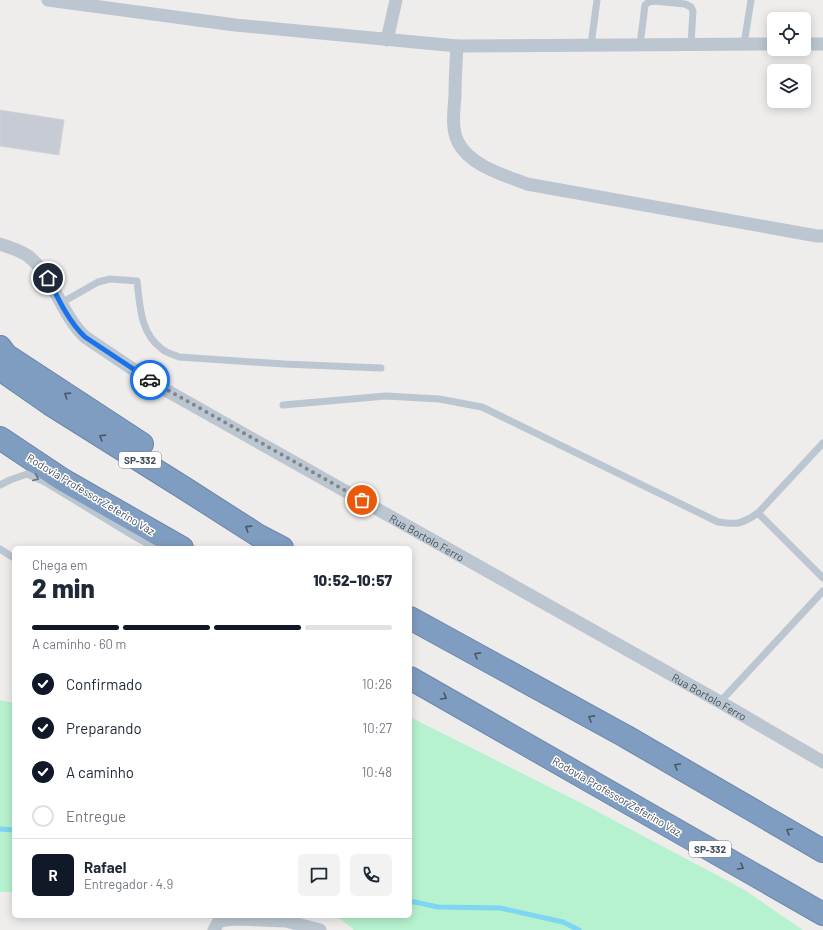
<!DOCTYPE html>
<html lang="pt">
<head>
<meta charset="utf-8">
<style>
	:root { --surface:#fff; --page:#f2f2f3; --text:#1f2937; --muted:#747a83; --line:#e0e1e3; --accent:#111827 }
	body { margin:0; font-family:Barlow,sans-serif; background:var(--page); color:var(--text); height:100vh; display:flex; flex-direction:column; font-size:15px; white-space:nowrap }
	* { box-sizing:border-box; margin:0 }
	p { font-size:13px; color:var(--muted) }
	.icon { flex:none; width:22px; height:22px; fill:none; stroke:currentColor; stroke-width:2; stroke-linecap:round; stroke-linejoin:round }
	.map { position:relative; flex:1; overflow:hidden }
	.side { position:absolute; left:12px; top:546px; width:400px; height:372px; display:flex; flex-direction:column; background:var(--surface); border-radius:6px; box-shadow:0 2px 10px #0003 }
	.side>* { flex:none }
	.controls { position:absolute; left:767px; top:12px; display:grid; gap:8px }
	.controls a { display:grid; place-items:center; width:44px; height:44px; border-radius:6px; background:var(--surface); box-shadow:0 2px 10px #0003; font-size:20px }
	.pin { position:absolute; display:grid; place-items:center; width:34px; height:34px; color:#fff; margin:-17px; border:2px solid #fff; border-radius:50%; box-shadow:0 1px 4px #0007 }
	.courier { position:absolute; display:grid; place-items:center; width:40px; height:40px; margin:-20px; border:3px solid #1a73e8; border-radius:50%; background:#fff; color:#222; box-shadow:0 1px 5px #0007 }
	.head em { font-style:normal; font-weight:800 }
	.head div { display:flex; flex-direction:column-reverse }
	.head { display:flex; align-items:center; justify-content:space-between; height:68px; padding:0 20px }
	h1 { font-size:26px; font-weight:800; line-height:30px }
	.bar { display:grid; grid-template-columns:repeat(4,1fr); gap:6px 4px; align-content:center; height:48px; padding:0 20px }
	.bar i { height:5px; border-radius:3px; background:var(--line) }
	.bar .selected { background:var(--accent) }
	.bar p { grid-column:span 4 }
	.line { display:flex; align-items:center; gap:10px; padding:0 20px; border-top:1px solid var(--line) }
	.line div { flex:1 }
	.round { display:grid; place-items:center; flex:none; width:42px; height:42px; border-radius:6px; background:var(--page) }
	ol { padding:0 20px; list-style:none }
	li { display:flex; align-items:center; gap:12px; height:44px }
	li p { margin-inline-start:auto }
	li .icon { padding:4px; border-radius:50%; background:var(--accent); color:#fff; stroke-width:4 }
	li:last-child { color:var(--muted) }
	li i { width:22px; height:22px; border:2px solid var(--line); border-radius:50% }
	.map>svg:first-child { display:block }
	.green { fill:#b6f2cf }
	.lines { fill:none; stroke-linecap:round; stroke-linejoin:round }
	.stream { stroke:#7fd6f2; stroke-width:5 }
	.building { fill:#c7cbd3; stroke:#d0d2d9 }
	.motorway-casing { stroke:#6b87ac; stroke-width:24 }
	.service { stroke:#bbc6d0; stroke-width:7 }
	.minor { stroke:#bbc6d0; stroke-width:13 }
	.motorway { stroke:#7f9dc0; stroke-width:22 }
	.oneway { stroke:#495765 }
	.oneway2 { stroke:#67737e }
	.done { stroke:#7f868e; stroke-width:4; stroke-dasharray:0 7.2 }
	.route { stroke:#1a73e8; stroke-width:5 }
	.labels { text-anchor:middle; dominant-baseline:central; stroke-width:3; stroke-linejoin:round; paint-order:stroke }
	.shield { fill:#fff; stroke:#7b848c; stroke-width:1 }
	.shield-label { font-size:10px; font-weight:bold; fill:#434f5b }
	.street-label { font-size:11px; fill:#434f5b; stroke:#fff }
</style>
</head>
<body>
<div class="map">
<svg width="823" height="930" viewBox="0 0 823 930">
	<rect width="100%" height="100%" fill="#efecec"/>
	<g class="green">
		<polygon points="0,700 14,703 14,892 0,892"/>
		<polygon points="410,717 585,805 743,889 803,930 354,930 337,916 410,916"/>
	</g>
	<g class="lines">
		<g class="stream">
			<polyline points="0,829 14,830"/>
			<polyline points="410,901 438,907 500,908 563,922 579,930"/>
		</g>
	</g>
	<polygon class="building" points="0,110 64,120 59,155 0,146"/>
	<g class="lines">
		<g class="motorway-casing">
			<g id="motorway">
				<polyline points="0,347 6,355 142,444"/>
				<polyline points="0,369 50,404 184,488 259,536 282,548"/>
				<polyline points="0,438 63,480 182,548"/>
				<polyline points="410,618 625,736 823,851"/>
				<polyline points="410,678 823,914"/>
			</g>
		</g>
		<g class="service">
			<polyline points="744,44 751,0"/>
			<polyline points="591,45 597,0"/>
			<polyline points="640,45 645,5 649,2 654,1 685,4 691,7 693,11 691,44"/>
			<path d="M61 303 98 282 110 279 137 281C140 306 140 333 162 349 166 353 173 354 179 357L284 364 381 368"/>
			<path d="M283 405 386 396 439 399 482 407 718 522C737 525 742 524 758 513L823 443"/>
			<polyline points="0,485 10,480 27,474 45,482 132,535 155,548"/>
			<polyline points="758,513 823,578"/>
			<polyline points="0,549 14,558"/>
			<polyline points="720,702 823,591"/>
		</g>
		<g class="minor">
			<polyline points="48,0 235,25 457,46 774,44"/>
			<polyline points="387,40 396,0"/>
			<polyline points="804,44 823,44"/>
			<path d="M457 46C456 63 455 79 455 96 454 110 451 128 458 142 470 166 504 175 527 184L817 236H823"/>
			<path id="s1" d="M0 244C8 247 16 249 23 253 32 257 38 265 43 272 58 293 66 319 85 337L155 384 720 702 823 762"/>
			<polyline points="214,930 219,921 233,919 286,921 320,930"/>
		</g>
		<use href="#motorway" class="motorway"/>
	</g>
	<defs><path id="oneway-chevron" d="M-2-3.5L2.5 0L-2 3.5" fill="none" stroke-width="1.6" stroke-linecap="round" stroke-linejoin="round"/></defs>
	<g class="oneway">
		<use href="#oneway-chevron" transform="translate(67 395) rotate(-147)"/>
		<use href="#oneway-chevron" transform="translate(102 437) rotate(-148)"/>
		<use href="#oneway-chevron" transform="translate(248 528) rotate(-147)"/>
		<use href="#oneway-chevron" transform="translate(477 655) rotate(-151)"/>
		<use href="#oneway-chevron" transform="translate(444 697) rotate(30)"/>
		<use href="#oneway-chevron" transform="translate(591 718) rotate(-151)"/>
		<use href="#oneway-chevron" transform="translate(677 766) rotate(-150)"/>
		<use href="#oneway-chevron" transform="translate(789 831) rotate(-150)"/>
		<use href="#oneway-chevron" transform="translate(741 867) rotate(30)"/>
	</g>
	<use class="oneway2" href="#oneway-chevron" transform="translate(36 478) rotate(23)"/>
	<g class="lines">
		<polyline class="done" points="150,380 362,500"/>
		<path class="route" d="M48 278C58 298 68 321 85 337L150 380"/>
	</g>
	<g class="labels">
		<g class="shield">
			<rect x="119" y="452" width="42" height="16" rx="3"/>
			<rect x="689" y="841" width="42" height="16" rx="3"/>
		</g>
		<g class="shield-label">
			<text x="140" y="460">SP-332</text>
			<text x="710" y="849">SP-332</text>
		</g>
		<g class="street-label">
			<text transform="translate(91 494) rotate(31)">Rodovia Professor Zeferino Vaz</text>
			<text stroke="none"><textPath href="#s1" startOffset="527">Rua Bortolo Ferro</textPath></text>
			<text stroke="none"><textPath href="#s1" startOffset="851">Rua Bortolo Ferro</textPath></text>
			<text transform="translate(617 796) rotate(30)">Rodovia Professor Zeferino Vaz</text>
		</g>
	</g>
</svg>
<div class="controls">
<a><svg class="icon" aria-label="locate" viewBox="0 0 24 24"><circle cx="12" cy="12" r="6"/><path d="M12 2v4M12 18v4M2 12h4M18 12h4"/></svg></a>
<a><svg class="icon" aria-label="layers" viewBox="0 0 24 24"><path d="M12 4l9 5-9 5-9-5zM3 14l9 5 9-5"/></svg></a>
</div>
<div class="pin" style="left:362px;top:500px;background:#ea580c"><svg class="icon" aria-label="bag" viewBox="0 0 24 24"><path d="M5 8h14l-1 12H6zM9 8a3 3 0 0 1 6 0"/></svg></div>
<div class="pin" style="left:48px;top:278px;background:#1f2937"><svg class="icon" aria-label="home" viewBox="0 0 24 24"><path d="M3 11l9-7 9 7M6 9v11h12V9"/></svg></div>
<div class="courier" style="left:150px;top:380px"><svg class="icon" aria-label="car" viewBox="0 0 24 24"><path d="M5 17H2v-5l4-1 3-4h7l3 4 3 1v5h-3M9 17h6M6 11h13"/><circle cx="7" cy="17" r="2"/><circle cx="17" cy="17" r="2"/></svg></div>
<section class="side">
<div class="head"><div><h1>2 min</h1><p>Chega em</p></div><em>10:52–10:57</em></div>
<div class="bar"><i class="selected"></i><i class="selected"></i><i class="selected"></i><i></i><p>A caminho · 60 m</p></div>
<ol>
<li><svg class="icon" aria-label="check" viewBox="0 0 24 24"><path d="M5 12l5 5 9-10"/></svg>Confirmado<p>10:26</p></li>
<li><svg class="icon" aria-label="check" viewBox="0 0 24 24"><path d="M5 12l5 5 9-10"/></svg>Preparando<p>10:27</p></li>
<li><svg class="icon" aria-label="check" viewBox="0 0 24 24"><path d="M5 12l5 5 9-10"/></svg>A caminho<p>10:48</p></li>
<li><i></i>Entregue</li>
</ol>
<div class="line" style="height:72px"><b class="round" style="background:var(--accent);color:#fff">R</b><div><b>Rafael</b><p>Entregador · 4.9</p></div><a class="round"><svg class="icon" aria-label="chat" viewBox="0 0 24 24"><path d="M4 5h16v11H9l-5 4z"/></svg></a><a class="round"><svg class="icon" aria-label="phone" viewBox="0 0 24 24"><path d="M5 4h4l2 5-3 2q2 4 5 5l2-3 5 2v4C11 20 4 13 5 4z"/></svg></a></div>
</section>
</div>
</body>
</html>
